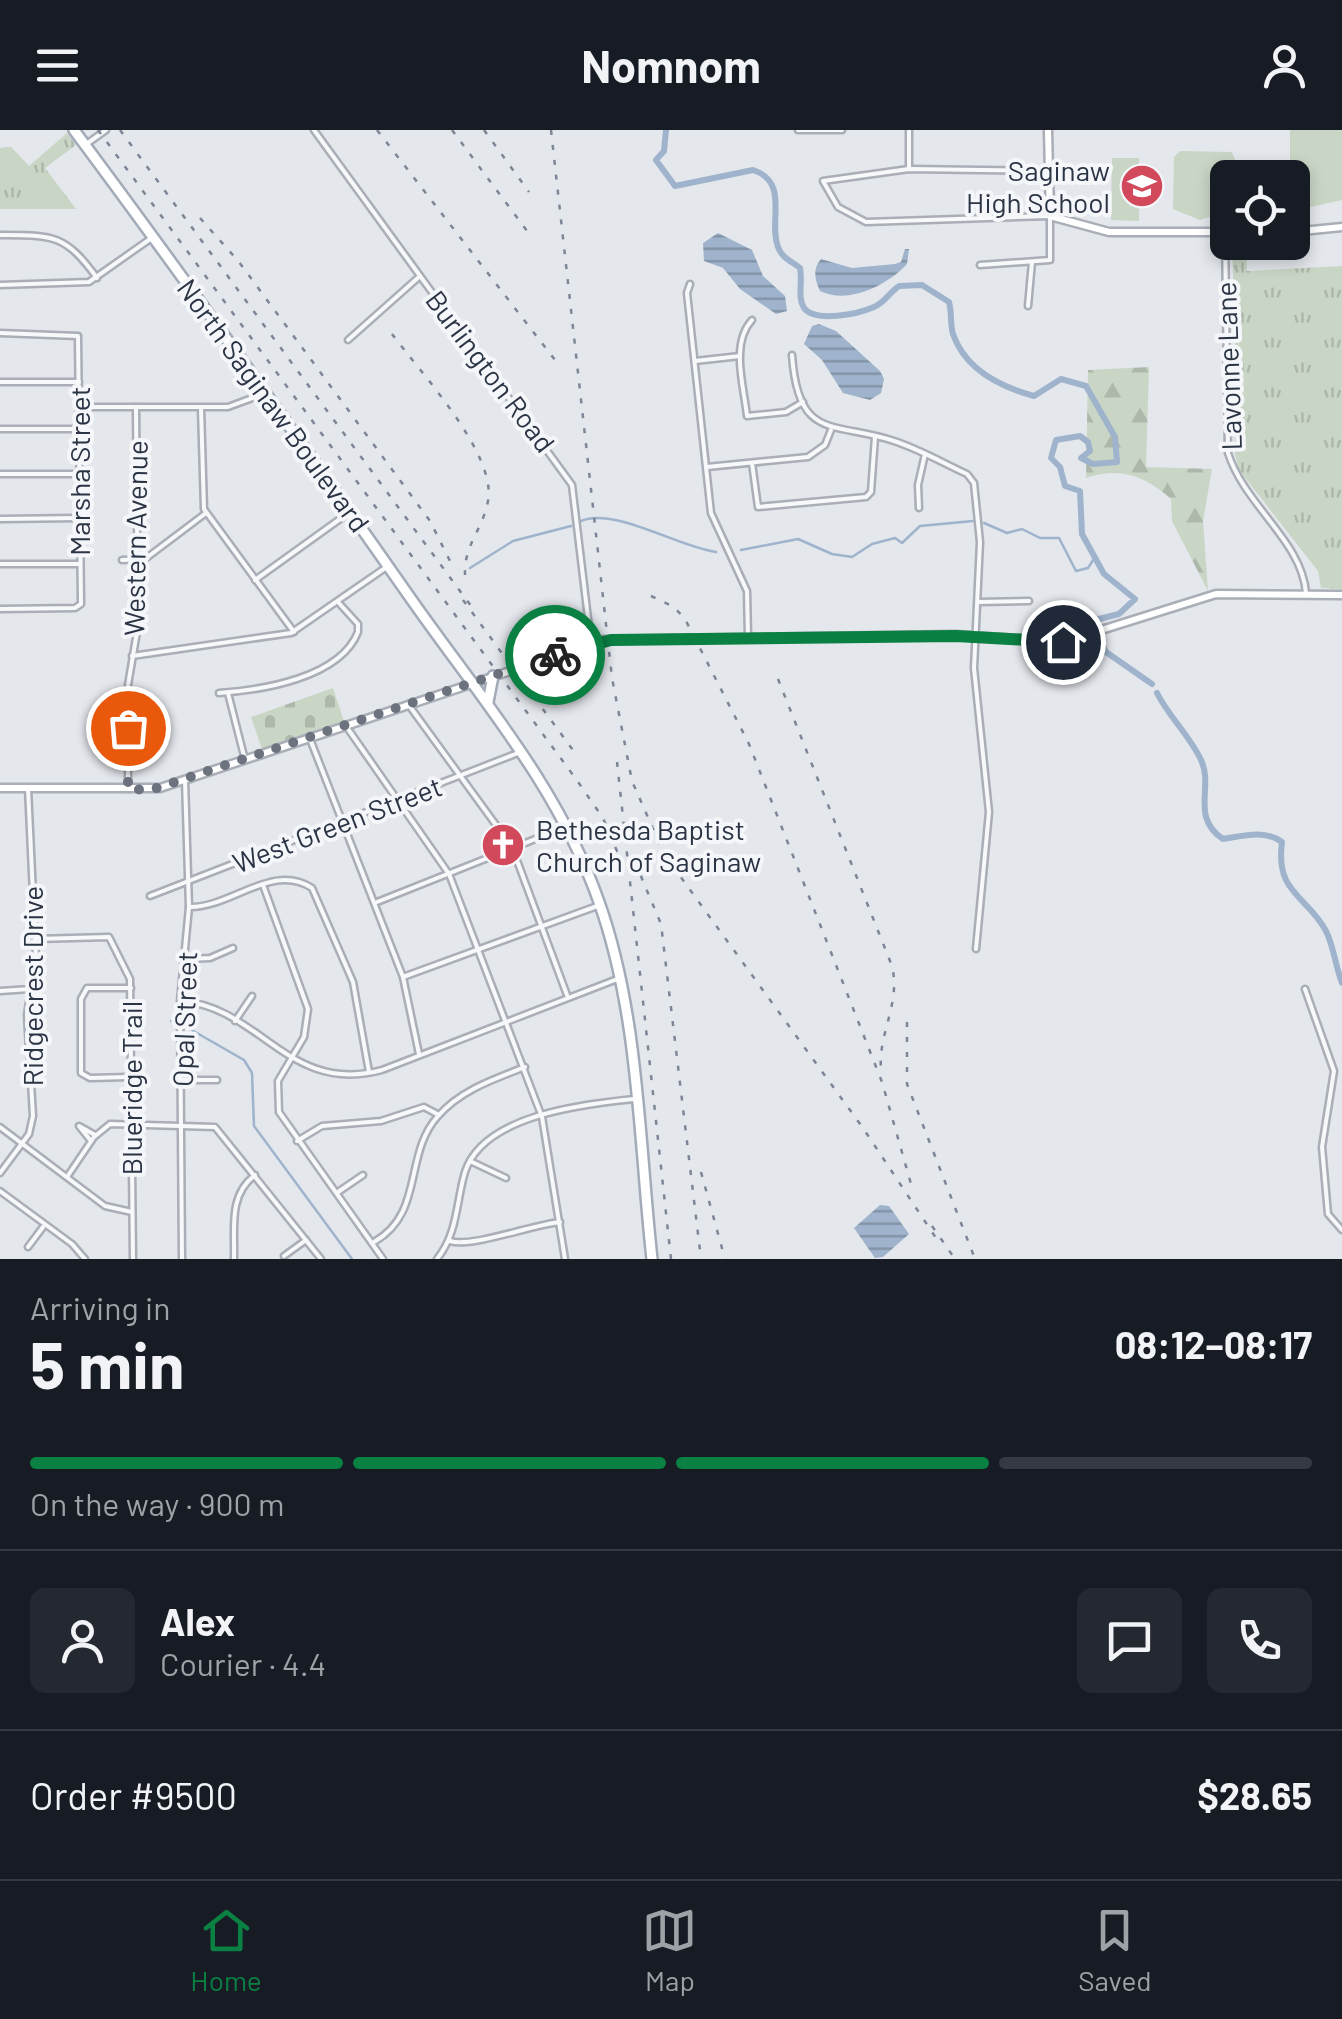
<!DOCTYPE html>
<html lang="en">
<head>
<meta charset="utf-8">
<style>
	:root { --surface:#171b24; --page:#242831; --text:#f1f3f6; --muted:#9ea1a6; --line:#363941; --accent:#0b8043 }
	body { margin:0; font-family:Barlow,sans-serif; background:var(--page); color:var(--text); height:100vh; display:flex; flex-direction:column; font-size:38px; white-space:nowrap }
	* { box-sizing:border-box; margin:0 }
	p { font-size:32px; color:var(--muted) }
	.icon { flex:none; width:55px; height:55px; fill:none; stroke:currentColor; stroke-width:2; stroke-linecap:round; stroke-linejoin:round }
	.map { position:relative; height:1129px; overflow:hidden }
	.sheet { display:flex; flex-direction:column; background:var(--surface); flex:1 }
	.sheet>* { flex:none }
	.tools { position:absolute; left:1210px; top:30px; display:grid; gap:20px }
	.tools a { display:grid; place-items:center; width:100px; height:100px; border-radius:15px; background:var(--surface); box-shadow:0 5px 15px #0003; font-size:50px }
	.pin { position:absolute; display:grid; place-items:center; width:85px; height:85px; color:#fff; margin:-42px; border:5px solid #fff; border-radius:50%; box-shadow:0 2px 10px #0007 }
	.courier { position:absolute; display:grid; place-items:center; width:100px; height:100px; margin:-50px; border:8px solid #0b8043; border-radius:50%; background:#fff; color:#222; box-shadow:0 2px 12px #0007 }
	.summary em { font-style:normal; font-weight:700 }
	.summary div { display:flex; flex-direction:column-reverse }
	.summary { display:flex; align-items:center; justify-content:space-between; height:170px; padding:0 30px }
	h1 { font-size:65px; font-weight:700; line-height:75px }
	.bar { display:grid; grid-template-columns:repeat(4,1fr); gap:15px 10px; align-content:center; height:120px; padding:0 30px }
	.bar i { height:12px; border-radius:8px; background:var(--line) }
	.bar .on { background:var(--accent) }
	.bar p { grid-column:span 4 }
	.line { display:flex; align-items:center; gap:25px; padding:0 30px; border-top:2px solid var(--line) }
	.line div { flex:1 }
	.round { display:grid; place-items:center; flex:none; width:105px; height:105px; border-radius:15px; background:var(--page) }
	header { display:flex; justify-content:space-between; align-items:center; height:130px; padding:0 30px; background:var(--surface); font-size:45px; font-weight:700 }
	.dock { display:flex; justify-content:space-around; align-items:center; height:140px; border-top:2px solid var(--line); background:var(--surface); font-size:28px; color:var(--muted) }
	.dock a { display:grid; justify-items:center; gap:5px }
	.dock .on { color:var(--accent) }
	.map>svg:first-child { display:block }
	.grass { fill:url(#grass-tufts) }
	.forest { fill:url(#forest-firs) }
	.cemetery { fill:url(#cemetery-stones) }
	.green { fill:#c9d6c5 }
	.water { fill:url(#water-rules) }
	.lines { fill:none; stroke-linecap:round; stroke-linejoin:round }
	.stream { stroke:#9fb4cc; stroke-width:2.5 }
	.river { stroke:#9fb4cc; stroke-width:6 }
	.street-casing { stroke:#a9aeb7; stroke-width:9 }
	.secondary-casing { stroke:#a9aeb7; stroke-width:11 }
	.primary-casing { stroke:#a3abb8; stroke-width:14 }
	.street { stroke:#f7f8fa; stroke-width:4 }
	.secondary { stroke:#fff; stroke-width:6 }
	.primary { stroke:#fff; stroke-width:9 }
	.rail { stroke:#7d8696; stroke-width:2.5; stroke-dasharray:5 10; stroke-linecap:butt }
	.done { stroke:#6c737f; stroke-width:10; stroke-dasharray:0 18 }
	.route { stroke:#0b8043; stroke-width:12 }
	.labels { text-anchor:middle; dominant-baseline:central; stroke-width:8; stroke-linejoin:round; paint-order:stroke }
	.poi-label { font-size:28px; fill:#2b3445; stroke:#f4f6f9; text-anchor:end }
	.street-label { font-size:28px; fill:#2b3445; stroke:#f4f6f9 }
</style>
</head>
<body>
<header><svg class="icon" aria-label="menu" viewBox="0 0 24 24"><path d="M4 6h16M4 12h16M4 18h16"/></svg>Nomnom<svg class="icon" aria-label="person" viewBox="0 0 24 24"><circle cx="12" cy="8" r="4"/><path d="M4 21q1-7 8-7t8 7"/></svg></header>
<div class="map">
<svg width="1342" height="1129" viewBox="0 0 1342 1129">
	<defs>
		<pattern id="grass-tufts" width="24" height="20" patternUnits="userSpaceOnUse" patternTransform="scale(2.5)"><rect width="24" height="20" fill="#c9d6c5"/><path d="M3 7l-1-3M5 7V3M7 7l1-3M15 17l-1-3M17 17v-4M19 17l1-3" fill="none" stroke="#adb8ab"/></pattern>
		<pattern id="forest-firs" width="22" height="20" patternUnits="userSpaceOnUse" patternTransform="scale(2.5)"><rect width="22" height="20" fill="#c9d6c5"/><path d="M5 1l3.5 6h-7zM16 11l3.5 6h-7z" fill="#adb8ab"/></pattern>
		<pattern id="cemetery-stones" width="16" height="16" patternUnits="userSpaceOnUse" patternTransform="scale(2.5)"><rect width="16" height="16" fill="#c9d6c5"/><path d="M2 7V4a2 2 0 0 1 4 0v3zM10 15v-3a2 2 0 0 1 4 0v3z" fill="#adb8ab"/></pattern>
		<pattern id="water-rules" width="6" height="5" patternUnits="userSpaceOnUse" patternTransform="scale(2.5)"><rect width="6" height="5" fill="#9fb4cc"/><path d="M0 2.5h6" fill="none" stroke="#8293a7"/></pattern>
	</defs>
	<rect width="100%" height="100%" fill="#e4e7ec"/>
	<g class="grass">
		<polygon points="67,3 76,15 45,38 76,79 0,79 0,18 11,17 29,36"/>
		<polygon points="1232,113 1246,113 1247,141 1342,136 1342,459 1321,458 1318,441 1239,340 1234,320 1237,272"/>
	</g>
	<path class="forest" d="M1149 237 1146 337 1212 339 1203 391 1208 461 1172 391 1171 369C1146 346 1120 336 1086 348L1088 240Z"/>
	<polygon class="cemetery" points="333,558 344,591 262,619 251,587"/>
	<g class="green">
		<polygon points="1290,0 1342,0 1342,70 1293,81 1292,48 1285,47 1290,41"/>
		<polygon points="1180,21 1232,22 1241,47 1228,48 1227,81 1200,90 1173,79 1174,27"/>
		<polygon points="1112,28 1139,28 1139,91 1111,90"/>
	</g>
	<g class="water">
		<polygon points="718,103 752,120 763,146 785,166 787,181 776,184 740,159 723,138 704,131 703,113"/>
		<path d="M905 119H909L907 134C888 155 848 175 820 161 815 150 812 139 821 129L852 138 895 134 901 132Z"/>
		<polygon points="819,194 836,201 880,241 884,249 881,263 870,270 843,263 822,230 804,214 812,196"/>
		<polygon points="880,1075 889,1076 909,1104 883,1127 875,1128 854,1098"/>
	</g>
	<g class="lines">
		<g class="stream">
			<path d="M581 391C615 377 678 417 716 422"/>
			<polyline points="984,393 1007,403 1022,399 1040,408 1059,408 1076,441 1088,438 1095,427"/>
			<polyline points="741,420 798,409 832,424 852,427 872,414 895,408 902,413 920,396 973,391"/>
			<polyline points="470,438 513,411 571,396"/>
			<polyline points="171,891 177,893"/>
			<polyline points="183,895 244,930 252,943 254,996 352,1129"/>
		</g>
		<g class="river">
			<path d="M666 0 664 21 656 30 675 56 753 40C790 52 768 91 778 117 782 128 791 131 800 138 803 152 797 167 804 178 815 193 858 184 874 177 884 173 890 162 899 156L922 155 949 172C952 183 950 194 953 204 965 239 1001 257 1034 266L1061 249 1086 256 1115 307 1117 332 1093 334 1081 328 1090 321 1088 312 1080 306 1056 310 1051 328 1060 337 1065 356 1080 361 1082 404 1104 444 1135 469 1119 484 1099 489 1096 499"/>
			<polyline points="1098,508 1106,522 1152,554"/>
			<path d="M1157 563C1169 587 1190 606 1201 630 1214 657 1190 687 1223 709 1243 706 1264 699 1282 712 1275 764 1307 765 1326 801 1334 817 1335 835 1342 853"/>
		</g>
		<g class="street-casing">
			<g id="street">
				<polyline points="314,0 572,355 591,513"/>
				<polyline points="798,0 842,0"/>
				<polyline points="85,15 106,0"/>
				<polyline points="909,39 909,0"/>
				<path d="M1225 102 1228 323C1245 376 1302 411 1306 463"/>
				<path d="M0 105C53 105 65 104 97 148"/>
				<polyline points="980,135 1050,130 1050,86 866,92 838,77 823,51 909,39 1050,41"/>
				<polyline points="690,154 687,163 711,383 747,461 748,507"/>
				<polyline points="0,155 89,152 153,107"/>
				<polyline points="1028,176 1032,132"/>
				<path d="M752 190C730 214 744 257 747 286L786 282 803 272"/>
				<polyline points="0,203 78,206 81,474 75,478 0,479"/>
				<polyline points="348,210 420,146"/>
				<path d="M792 225C798 312 834 291 894 311 919 319 943 333 967 344L974 353 980 412 974 538 989 682 976 819"/>
				<polyline points="695,231 740,226"/>
				<polyline points="0,252 79,252"/>
				<polyline points="81,277 228,277 263,264"/>
				<polyline points="201,278 204,379 294,502"/>
				<polyline points="0,299 79,299"/>
				<polyline points="752,333 758,377 866,367 871,362 875,307"/>
				<polyline points="707,337 808,327 825,315 831,300"/>
				<polyline points="0,344 80,344"/>
				<polyline points="919,378 918,355 925,324"/>
				<polyline points="0,389 80,388"/>
				<polyline points="122,430 145,429 206,383"/>
				<polyline points="0,434 80,434"/>
				<polyline points="255,450 347,384"/>
				<polyline points="978,472 1029,471"/>
				<polyline points="132,526 291,503 388,436"/>
				<path d="M219 563C262 560 340 548 358 502V494L338 472"/>
				<polyline points="228,563 245,630"/>
				<polyline points="408,574 512,717 567,865"/>
				<polyline points="346,596 449,744 542,987 565,1129"/>
				<polyline points="310,609 403,847 419,924"/>
				<polyline points="128,659 128,555 138,496 136,277"/>
				<polyline points="263,755 308,879 304,907 278,951 279,982 383,1129"/>
				<polyline points="150,766 518,623"/>
				<polyline points="377,772 563,698"/>
				<path d="M189 777C231 778 272 732 312 758L353 852 369 942"/>
				<polyline points="35,809 109,807 130,849 133,1129"/>
				<polyline points="185,829 210,828 233,818"/>
				<polyline points="403,847 600,775"/>
				<polyline points="1305,859 1334,941 1322,1017 1328,1084 1342,1100"/>
				<polyline points="0,861 30,859"/>
				<path d="M182 871C261 878 289 965 382 940L620 848"/>
				<polyline points="235,891 252,866"/>
				<polyline points="129,947 90,948 81,943 81,869 87,858 131,858"/>
				<polyline points="182,950 217,950"/>
				<polyline points="0,997 105,1076 132,1082"/>
				<polyline points="91,1011 79,996 95,1005"/>
				<polyline points="297,1011 322,996 381,991 424,977 439,985"/>
				<polyline points="470,1031 506,1048"/>
				<polyline points="0,1043 29,1004 33,986 27,885 36,828 28,658"/>
				<polyline points="67,1047 94,1007 110,994 215,997 321,1129"/>
				<polyline points="0,1061 72,1114 85,1129"/>
				<polyline points="338,1062 363,1045"/>
				<path d="M450 1111C471 1118 531 1095 560 1092"/>
				<path d="M374 1112C425 1083 403 1025 438 986 461 960 494 949 525 937"/>
				<polyline points="28,1117 43,1097"/>
				<polyline points="284,1126 306,1110"/>
				<polyline points="182,1129 180,871 189,777 185,650"/>
				<path d="M234 1129C235 1099 228 1065 255 1045"/>
				<path d="M437 1129C458 1103 456 1072 465 1042 483 985 584 974 634 969"/>
			</g>
		</g>
		<g class="secondary-casing">
			<g id="secondary">
				<polyline points="1048,0 1050,86 1109,102 1228,102"/>
				<polyline points="1292,102 1342,97"/>
				<polyline points="0,658 160,658 603,510 956,505 1063,512 1216,464 1342,465"/>
			</g>
		</g>
		<g class="primary-casing">
			<g id="primary">
				<path d="M74 0C188 153 299 309 409 466 478 565 558 655 599 772 639 884 639 1012 652 1129"/>
				<polyline points="488,572 493,546"/>
			</g>
		</g>
		<use href="#street" class="street"/>
		<use href="#secondary" class="secondary"/>
		<use href="#primary" class="primary"/>
		<g class="rail">
			<polyline points="98,0 576,649 603,688 619,726"/>
			<polyline points="120,0 474,480"/>
			<polyline points="377,0 555,230"/>
			<polyline points="452,0 527,101"/>
			<polyline points="484,0 529,62"/>
			<polyline points="551,0 612,548 632,651 664,724 863,998 936,1108"/>
			<polyline points="200,88 239,132 430,391 454,439"/>
			<path d="M392 204C420 242 497 324 488 371 482 403 460 418 466 453"/>
			<polyline points="651,466 674,477 685,489 749,614 882,952 913,1061"/>
			<polyline points="463,470 578,627"/>
			<path d="M778 549 892 836C901 874 878 903 881 939"/>
			<polyline points="617,632 671,1129"/>
			<polyline points="635,732 661,794 701,1129"/>
			<polyline points="907,892 907,954 975,1129"/>
			<polyline points="701,1042 725,1129"/>
			<polyline points="932,1096 955,1129"/>
		</g>
	</g>
	<g class="lines">
		<polyline class="done" points="128,598 128,659 151,660 555,525"/>
		<polyline class="route" points="555,525 611,510 956,506 1063,512"/>
	</g>
	<defs>
		<g id="school-disc" transform="scale(2.25)"><circle r="9.5" fill="#d1495b" stroke="#f4f6f9"/><path d="M0-5L7-2L0 1L-7-2ZM-4 1L0 2.5L4 1V4Q0 6-4 4Z" fill="#fff"/></g>
		<g id="church-disc" transform="scale(2.25)"><circle r="9.5" fill="#d1495b" stroke="#f4f6f9"/><path d="M-1.2-6h2.4v3.5h3.3v2.4h-3.3V6h-2.4V-.1h-3.3v-2.4h3.3Z" fill="#fff"/></g>
	</defs>
	<g fill-rule="evenodd">
		<use href="#school-disc" x="1142" y="56"/>
		<use href="#church-disc" x="503" y="715"/>
	</g>
	<g class="labels">
		<g class="poi-label">
			<text x="1110" y="40">Saginaw<tspan x="1110" dy="32">High School</tspan></text>
			<text x="536" y="699" text-anchor="start">Bethesda Baptist<tspan x="536" dy="32">Church of Saginaw</tspan></text>
		</g>
		<g class="street-label">
			<text transform="translate(1228 236) rotate(-92)">Lavonne Lane</text>
			<text transform="translate(491 241) rotate(53)">Burlington Road</text>
			<text transform="translate(274 275) rotate(54)">North Saginaw Boulevard</text>
			<text transform="translate(79 341) rotate(-90)">Marsha Street</text>
			<text transform="translate(135 408) rotate(-89)">Western Avenue</text>
			<text transform="translate(337 694) rotate(-21)">West Green Street</text>
			<text transform="translate(32 856) rotate(-90)">Ridgecrest Drive</text>
			<text transform="translate(184 889) rotate(-88)">Opal Street</text>
			<text transform="translate(131 958) rotate(-90)">Blueridge Trail</text>
		</g>
	</g>
</svg>
<div class="tools">
<a><svg class="icon" aria-label="locate" viewBox="0 0 24 24"><circle cx="12" cy="12" r="6"/><path d="M12 2v4M12 18v4M2 12h4M18 12h4"/></svg></a>
</div>
<div class="pin" style="left:128px;top:598px;background:#ea580c"><svg class="icon" aria-label="bag" viewBox="0 0 24 24"><path d="M5 8h14l-1 12H6zM9 8a3 3 0 0 1 6 0"/></svg></div>
<div class="pin" style="left:1063px;top:512px;background:#1f2937"><svg class="icon" aria-label="home" viewBox="0 0 24 24"><path d="M3 11l9-7 9 7M6 9v11h12V9"/></svg></div>
<div class="courier" style="left:555px;top:525px"><svg class="icon" aria-label="bike" viewBox="0 0 24 24"><circle cx="6" cy="16" r="4"/><circle cx="18" cy="16" r="4"/><path d="M6 16l4-8h5l3 8M10 8l3 8H6M13 5h3"/></svg></div>
</div>
<section class="sheet">
<div class="summary"><div><h1>5 min</h1><p>Arriving in</p></div><em>08:12–08:17</em></div>
<div class="bar"><i class="on"></i><i class="on"></i><i class="on"></i><i></i><p>On the way · 900 m</p></div>
<div class="line" style="height:180px"><a class="round"><svg class="icon" aria-label="person" viewBox="0 0 24 24"><circle cx="12" cy="8" r="4"/><path d="M4 21q1-7 8-7t8 7"/></svg></a><div><b>Alex</b><p>Courier · 4.4</p></div><a class="round"><svg class="icon" aria-label="chat" viewBox="0 0 24 24"><path d="M4 5h16v11H9l-5 4z"/></svg></a><a class="round"><svg class="icon" aria-label="phone" viewBox="0 0 24 24"><path d="M5 4h4l2 5-3 2q2 4 5 5l2-3 5 2v4C11 20 4 13 5 4z"/></svg></a></div>
<div class="line" style="height:130px"><div>Order #9500</div><b>$28.65</b></div>
</section>
<nav class="dock">
<a class="on"><svg class="icon" aria-label="home" viewBox="0 0 24 24"><path d="M3 11l9-7 9 7M6 9v11h12V9"/></svg>Home</a>
<a><svg class="icon" aria-label="map" viewBox="0 0 24 24"><path d="M3 6l6-2 6 2 6-2v14l-6 2-6-2-6 2zM9 4v14M15 6v14"/></svg>Map</a>
<a><svg class="icon" aria-label="saved" viewBox="0 0 24 24"><path d="M7 4h10v16l-5-4-5 4z"/></svg>Saved</a>
</nav>
</body>
</html>
